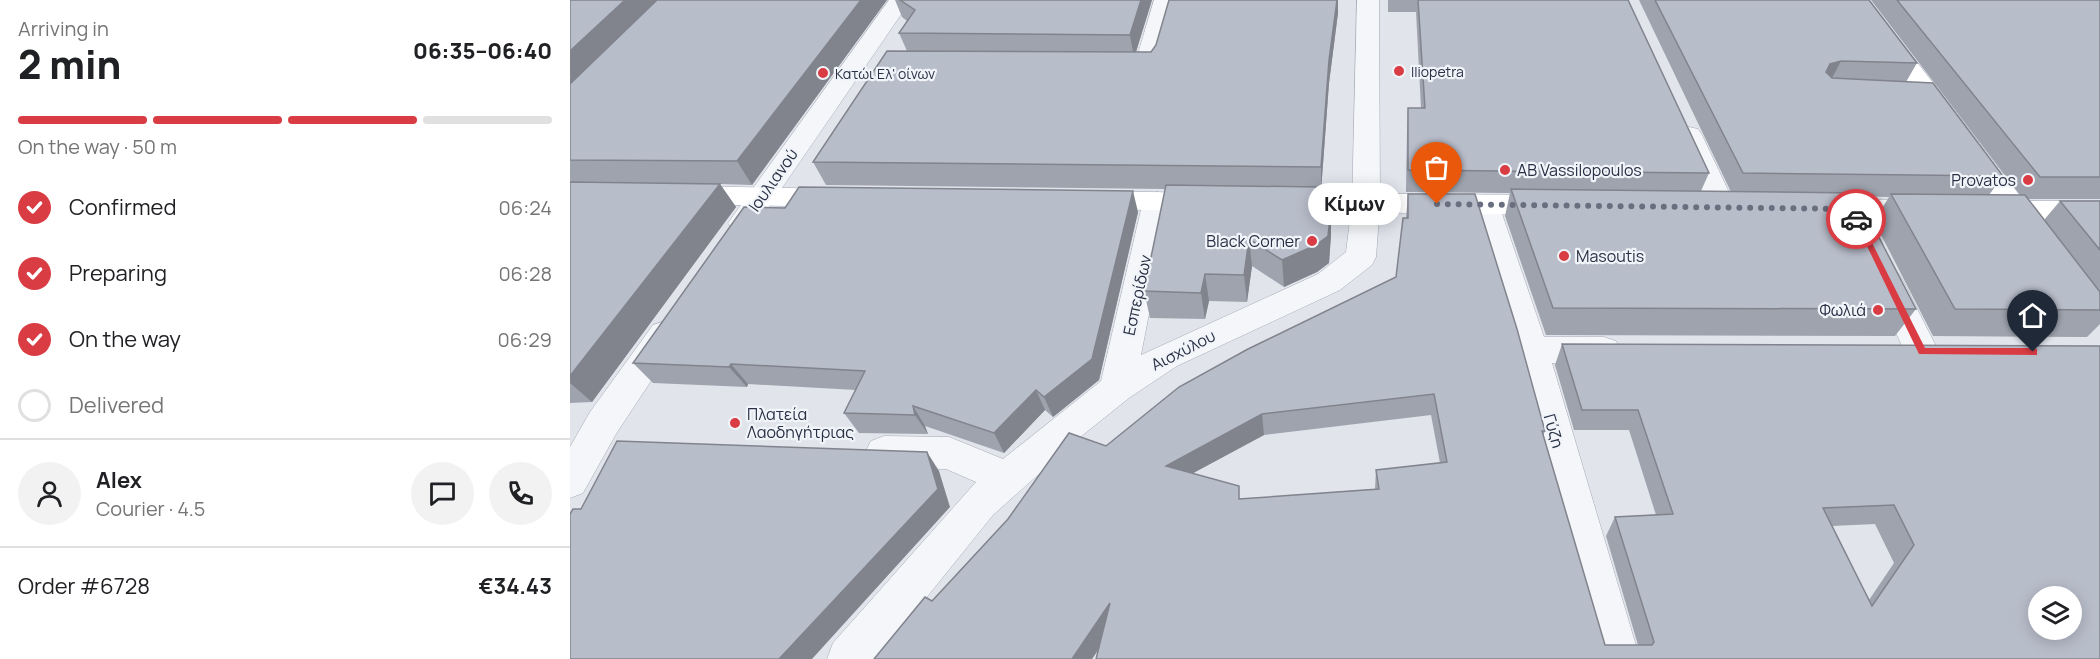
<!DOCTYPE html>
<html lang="en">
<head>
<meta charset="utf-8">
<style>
	:root { --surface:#fff; --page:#f2f2f2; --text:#202124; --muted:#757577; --line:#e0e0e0; --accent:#da3c44 }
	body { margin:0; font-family:Manrope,sans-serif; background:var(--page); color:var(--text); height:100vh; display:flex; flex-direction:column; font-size:22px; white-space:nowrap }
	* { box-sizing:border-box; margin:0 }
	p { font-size:20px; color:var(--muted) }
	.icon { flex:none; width:33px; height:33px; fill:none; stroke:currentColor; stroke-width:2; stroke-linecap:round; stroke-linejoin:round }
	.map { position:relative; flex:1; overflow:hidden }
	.panel { display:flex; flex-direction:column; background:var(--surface); width:570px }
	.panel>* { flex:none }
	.controls { position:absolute; left:1458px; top:586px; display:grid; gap:12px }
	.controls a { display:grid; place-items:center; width:54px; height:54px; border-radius:50%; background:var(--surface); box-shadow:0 3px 15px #0003; font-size:30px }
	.pin { position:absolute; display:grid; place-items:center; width:51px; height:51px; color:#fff; margin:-62px -26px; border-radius:50% 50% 50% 0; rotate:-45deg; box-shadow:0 0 6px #0007 }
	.pin .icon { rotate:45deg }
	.courier { position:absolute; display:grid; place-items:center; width:60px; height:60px; margin:-30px; border:4px solid #da3c44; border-radius:50%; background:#fff; color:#222; box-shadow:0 2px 8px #0007 }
	.bubble { position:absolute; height:42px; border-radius:21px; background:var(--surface); box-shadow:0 3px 15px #0003; font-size:20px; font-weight:800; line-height:42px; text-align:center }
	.head em { font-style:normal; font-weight:800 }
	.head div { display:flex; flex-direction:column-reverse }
	.head { display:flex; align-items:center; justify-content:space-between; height:102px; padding:0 18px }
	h1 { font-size:39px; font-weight:800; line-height:45px }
	.bar { display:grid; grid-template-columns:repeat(4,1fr); gap:9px 6px; align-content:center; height:72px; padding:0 18px }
	.bar i { height:8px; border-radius:4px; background:var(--line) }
	.bar .active { background:var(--accent) }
	.bar p { grid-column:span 4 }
	.line { display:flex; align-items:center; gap:15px; padding:0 18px; border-top:2px solid var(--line) }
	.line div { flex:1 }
	.round { display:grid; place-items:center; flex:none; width:63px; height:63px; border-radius:32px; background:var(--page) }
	ol { padding:0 18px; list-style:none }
	li { display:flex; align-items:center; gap:18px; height:66px }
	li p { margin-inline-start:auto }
	li .icon { padding:6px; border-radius:50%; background:var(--accent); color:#fff; stroke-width:4 }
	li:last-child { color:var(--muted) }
	li i { width:33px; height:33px; border:3px solid var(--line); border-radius:50% }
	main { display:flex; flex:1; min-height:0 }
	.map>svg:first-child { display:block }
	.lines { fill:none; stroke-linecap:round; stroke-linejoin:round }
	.minor-casing { stroke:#a6aab6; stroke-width:1 }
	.major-casing { stroke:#a0a7b8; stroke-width:1 }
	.minor { fill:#f5f6f9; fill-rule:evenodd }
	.major { fill:#fff; fill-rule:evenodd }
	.wall { fill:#9ea3ae; fill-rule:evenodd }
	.shaded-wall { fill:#81848d }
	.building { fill:#b8bdca; stroke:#81848d; stroke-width:1.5; fill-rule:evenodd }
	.route { fill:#da3c44 }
	.done { stroke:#696f7f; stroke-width:6; stroke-dasharray:0 10.8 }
	.poi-dot { fill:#da3c44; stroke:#f1f4f8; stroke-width:2 }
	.labels { text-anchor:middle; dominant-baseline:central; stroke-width:4.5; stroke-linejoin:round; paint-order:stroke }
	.far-poi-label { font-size:14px; fill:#283045; stroke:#f1f4f8; text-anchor:start }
	.poi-label { font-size:16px; fill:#283045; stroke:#f1f4f8; text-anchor:start }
	.street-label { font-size:16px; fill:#283045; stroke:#f1f4f8 }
</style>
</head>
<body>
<main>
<section class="panel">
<div class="head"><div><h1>2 min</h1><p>Arriving in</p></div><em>06:35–06:40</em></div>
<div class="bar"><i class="active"></i><i class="active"></i><i class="active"></i><i></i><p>On the way · 50 m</p></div>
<ol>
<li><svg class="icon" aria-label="check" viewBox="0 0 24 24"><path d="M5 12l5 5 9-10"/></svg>Confirmed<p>06:24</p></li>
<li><svg class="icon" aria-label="check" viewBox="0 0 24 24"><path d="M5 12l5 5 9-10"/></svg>Preparing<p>06:28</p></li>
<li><svg class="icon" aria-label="check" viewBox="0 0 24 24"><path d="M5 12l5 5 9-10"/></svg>On the way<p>06:29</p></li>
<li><i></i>Delivered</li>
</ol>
<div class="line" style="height:108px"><a class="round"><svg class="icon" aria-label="person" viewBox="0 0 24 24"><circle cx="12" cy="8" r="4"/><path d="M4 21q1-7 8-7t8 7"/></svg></a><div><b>Alex</b><p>Courier · 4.5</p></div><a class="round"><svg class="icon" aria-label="chat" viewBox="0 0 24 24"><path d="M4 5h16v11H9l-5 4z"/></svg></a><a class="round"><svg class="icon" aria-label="phone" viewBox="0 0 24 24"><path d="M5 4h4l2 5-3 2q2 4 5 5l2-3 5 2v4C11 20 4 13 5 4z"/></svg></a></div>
<div class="line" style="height:78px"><div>Order #6728</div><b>€34.43</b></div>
</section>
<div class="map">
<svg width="1530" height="659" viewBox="0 0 1530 659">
	<rect width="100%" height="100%" fill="#e1e4eb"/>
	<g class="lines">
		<g class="minor-casing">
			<g id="minor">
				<polygon points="319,0 341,0 183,230 173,233 163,230 158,223 163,216"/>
				<polygon points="584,0 606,0 588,67 585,72 548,74 539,72 536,67 539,62 566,60"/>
				<polygon points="787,0 809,0 810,204 806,257 802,265 770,290 607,366 559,398 509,438 423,515 307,659 257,659 263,643 406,482 376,469 314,468 301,463 295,452 301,441 314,436 379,437 433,459 531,381 573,201 577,194 587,192 597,194 601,201 571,355 748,274 776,252 782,204"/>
				<polygon points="1119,127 1128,129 1132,135 1166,207 1162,214 1152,217 1142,214 1138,207 1106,135 1110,129"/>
				<polygon points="915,195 925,198 929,205 974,337 1034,337 1046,341 1051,350 1046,359 1034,363 982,363 1070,659 1026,659 944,350 901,205 905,198"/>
				<polygon points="1317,270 1328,273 1333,281 1369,352 1364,361 1352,365 1340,361 1335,352 1301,281 1306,273"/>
				<polygon points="95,321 107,325 112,334 46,434 13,493 0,498 0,447 20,412 83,325"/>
			</g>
		</g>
		<g class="major-casing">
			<g id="major">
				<path d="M1277 0H1299L1454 201H1530V221L1468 220 1470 223 1465 230C1451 234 1446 231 1437 220L1414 217 1410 210 1414 203 1423 201Z"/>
				<polygon points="113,186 268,189 278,191 282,198 278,205 268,207 113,204 103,202 99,195 103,188"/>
				<polygon points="521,191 637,193 647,195 651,202 647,209 637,211 521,209 511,207 507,200 511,193"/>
				<polygon points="704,193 982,195 992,198 996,205 992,212 982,215 704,211 694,209 690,202 694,195"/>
				<polygon points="1250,199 1354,200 1364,203 1368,210 1364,217 1354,220 1250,219 1240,216 1236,209 1240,202"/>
			</g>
		</g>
		<use href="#minor" class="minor"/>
		<use href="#major" class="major"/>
	</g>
	<g class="wall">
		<polygon points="0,0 317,0 182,185 150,184 166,207 22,402 0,403"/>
		<polygon points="325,0 582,0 566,52 581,52 768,13 759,83 751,191 749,191 749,208 761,208 761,235 759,263 747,272 714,287 682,266 677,302 639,301 635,319 580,318 574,291 595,189 256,185 243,162 337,51 329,33 337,21 332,17"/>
		<polygon points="818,0 1058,0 1139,173 1131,191 1161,192 1069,0 1299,0 1347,63 1336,82 1433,176 1419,195 1450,195 1301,0 1530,0 1530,199 1458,199 1474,220 1490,201 1530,201 1530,324 1517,337 1363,336 1304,221 1319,197 1288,196 1346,309 1325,336 976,335 935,216 940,193 836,192 837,129 838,108 851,108 846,12 818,12"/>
		<path d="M838 194 975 431 973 436 1035 645H1068L1036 536 1045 517 1086 515 1059 430H1004L985 365 992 344 1530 346V659L528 650 522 659 362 601 536 446 826 277 836 218ZM861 415 870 463 806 470 805 489 671 499 623 473 694 435ZM1305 524 1324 563 1299 600 1262 526Z"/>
		<polygon points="215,208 568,212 529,380 483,417 475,410 434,453 355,426 358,434 289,433 274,413 286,390 178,384 177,387 83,383 63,363"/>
	</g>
	<g class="shaded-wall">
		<polygon points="55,0 93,0 0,90 0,51"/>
		<polygon points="291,0 317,0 182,185 167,161"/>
		<polygon points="571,0 582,0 564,58 560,35"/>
		<polygon points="767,0 768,0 768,13 759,83 751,191 751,167 759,60"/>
		<polygon points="1271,61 1260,82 1249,86 1260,64"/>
		<polygon points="150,184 166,207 22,402 0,383 0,376"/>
		<polygon points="749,187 749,214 747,207"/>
		<polygon points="563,191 568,212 529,380 483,417 474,397"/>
		<polygon points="761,208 761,235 759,263 747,272 714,287 712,260"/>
		<polygon points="679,239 682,266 677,302 674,275"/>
		<polygon points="635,274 639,301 635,319 631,293"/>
		<polygon points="161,364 178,384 177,387 159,367"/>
		<polygon points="466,390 475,410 434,453 424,433"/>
		<polygon points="343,406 355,426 358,434 345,415"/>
		<polygon points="692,414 694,435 601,485 596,466"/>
		<polygon points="357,452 369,471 380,507 242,659 209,659"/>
		<polygon points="540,603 548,620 522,659 502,659"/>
	</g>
	<g class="building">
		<polygon points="0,0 55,0 0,51"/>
		<polygon points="87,0 291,0 167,161 0,160 0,84"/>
		<polygon points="330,0 571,0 560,35 329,33 345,10"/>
		<polygon points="599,0 767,0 759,60 751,167 243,162 317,51 581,52 586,45"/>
		<polygon points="848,0 1058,0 1139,173 838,170 838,108 855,108"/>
		<polygon points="1085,0 1299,0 1347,63 1271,61 1260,64 1256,72 1262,78 1363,83 1433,176 1173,173"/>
		<polygon points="1327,0 1530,0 1530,177 1470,177"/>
		<polygon points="0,182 150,184 0,376"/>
		<polygon points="596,185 749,187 747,207 761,208 758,236 746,245 712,260 679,239 674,275 635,274 631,293 574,291"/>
		<polygon points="229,187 563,191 522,359 474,397 466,390 424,433 343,406 345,415 274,413 295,371 161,364 159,367 63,363 174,207 215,208"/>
		<polygon points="941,189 1286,193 1346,309 983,308"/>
		<path d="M838 194H905L947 329 975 431H972L1035 645H1082L1084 642 1045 517 1103 514 1068 410H1012L992 344 1530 346V659H526L540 603 502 659H304L355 597 362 601 438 519 499 433 536 446 609 387 678 349 826 277 833 218H838ZM864 394 877 462 806 470 809 489 669 499V486L596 466 692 414ZM1324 505 1344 545 1302 606 1253 508ZM1468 597H1502V630H1468Z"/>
		<polygon points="1321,194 1455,195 1530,292 1530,310 1385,309"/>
		<polygon points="1490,201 1530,201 1530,250"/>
		<polygon points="47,441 357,452 368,489 209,659 0,659 0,514 3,509 11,509"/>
	</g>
	<polygon class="route" points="1283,217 1290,219 1355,348 1463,348 1467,349 1467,355 1349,354"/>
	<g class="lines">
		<polyline class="done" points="867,204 1281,209 1286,219"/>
	</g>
	<g class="poi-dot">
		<circle cx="829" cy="71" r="6"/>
		<circle cx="253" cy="73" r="6"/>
		<circle cx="935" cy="170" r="6"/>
		<circle cx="1458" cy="180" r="6"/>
		<circle cx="742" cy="241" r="6"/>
		<circle cx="994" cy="256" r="6"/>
		<circle cx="1308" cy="310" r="6"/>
		<circle cx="165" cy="423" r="6"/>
	</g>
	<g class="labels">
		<g class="far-poi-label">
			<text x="841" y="71">Iliopetra</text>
			<text x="265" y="73">Κατώι Ελ' οίνων</text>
		</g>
		<g class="poi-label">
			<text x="947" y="170">AB Vassilopoulos</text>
			<text x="1446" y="180" text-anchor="end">Provatos</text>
			<text x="730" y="241" text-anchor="end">Black Corner</text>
			<text x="1006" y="256">Masoutis</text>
			<text x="1296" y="310" text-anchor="end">Φωλιά</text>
			<text x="177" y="414">Πλατεία<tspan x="177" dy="18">Λαοδηγήτριας</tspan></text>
		</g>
		<g class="street-label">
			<text transform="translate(203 180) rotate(-55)">Ιουλιανού</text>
			<text transform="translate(567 295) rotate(-78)">Εσπερίδων</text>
			<text transform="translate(613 350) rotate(-27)">Αισχύλου</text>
			<text transform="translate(984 431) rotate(74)">Γύζη</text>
		</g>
	</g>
</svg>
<div class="controls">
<a><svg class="icon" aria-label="layers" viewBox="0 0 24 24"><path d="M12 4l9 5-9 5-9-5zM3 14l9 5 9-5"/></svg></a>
</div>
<div class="pin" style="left:867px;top:204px;background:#ea580c"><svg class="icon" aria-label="bag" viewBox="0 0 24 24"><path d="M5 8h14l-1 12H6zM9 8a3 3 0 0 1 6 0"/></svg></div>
<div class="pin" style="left:1463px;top:352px;background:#1f2937"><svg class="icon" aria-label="home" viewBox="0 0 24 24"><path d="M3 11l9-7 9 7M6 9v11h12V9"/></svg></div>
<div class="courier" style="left:1286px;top:219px"><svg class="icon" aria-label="car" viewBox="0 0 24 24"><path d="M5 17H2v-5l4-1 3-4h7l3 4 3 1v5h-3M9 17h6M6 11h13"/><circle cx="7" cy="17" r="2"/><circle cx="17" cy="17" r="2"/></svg></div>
<div class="bubble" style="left:738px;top:183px;width:93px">Κίμων</div>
</div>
</main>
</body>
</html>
